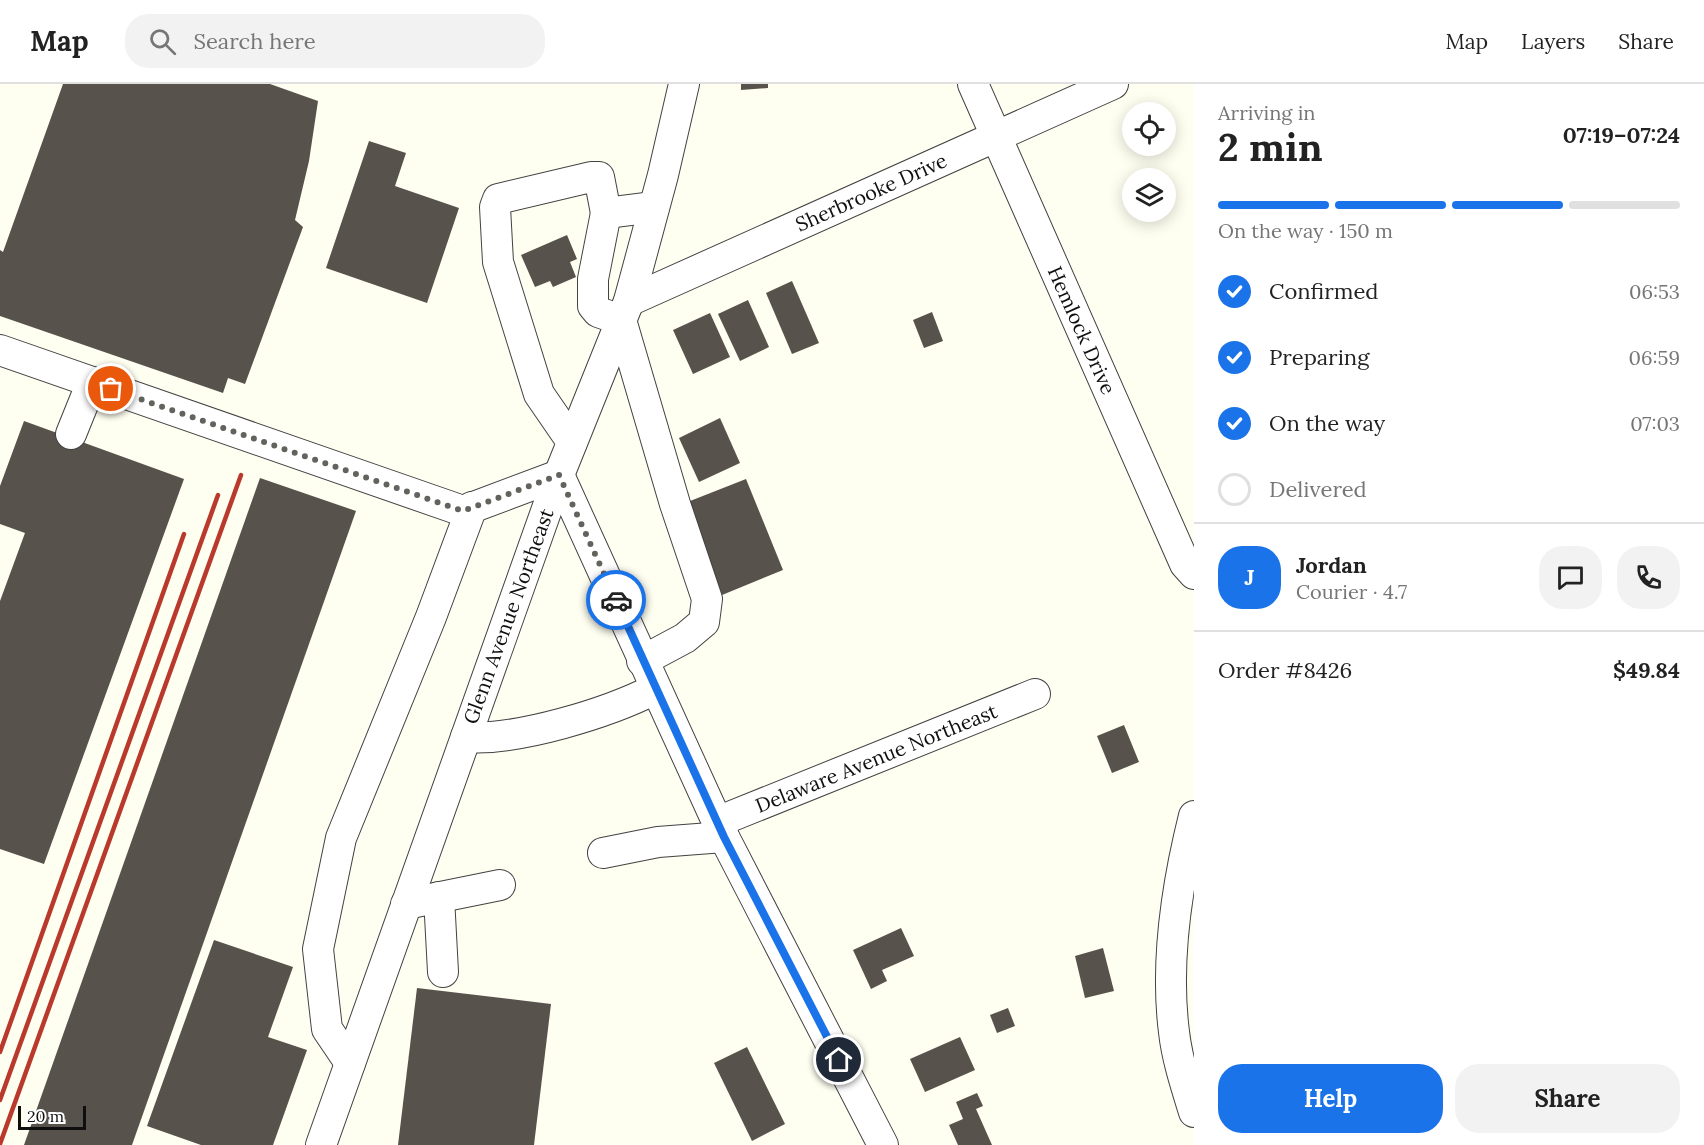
<!DOCTYPE html>
<html lang="en">
<head>
<meta charset="utf-8">
<style>
	:root { --surface:#fff; --page:#f2f2f2; --text:#222; --muted:#767676; --line:#e0e0e0; --accent:#1a73e8 }
	body { margin:0; font-family:Lora,serif; background:var(--page); color:var(--text); height:100vh; display:flex; flex-direction:column; font-size:22px; white-space:nowrap }
	* { box-sizing:border-box; margin:0 }
	p { font-size:20px; color:var(--muted) }
	.icon { flex:none; width:33px; height:33px; fill:none; stroke:currentColor; stroke-width:2; stroke-linecap:round; stroke-linejoin:round }
	.map { position:relative; flex:1; overflow:hidden }
	.side { display:flex; flex-direction:column; background:var(--surface); width:510px }
	.side>* { flex:none }
	.controls { position:absolute; left:1122px; top:18px; display:grid; gap:12px }
	.controls a { display:grid; place-items:center; width:54px; height:54px; border-radius:50%; background:var(--surface); box-shadow:0 3px 15px #0003; font-size:30px }
	.scale { position:absolute; left:18px; bottom:15px; width:68px; box-sizing:border-box; padding-left:6px; border:3px solid #0f0f0f; border-top:0; font-size:16px; line-height:21px; white-space:nowrap; color:#0f0f0f; -webkit-text-stroke:4px #fff; paint-order:stroke }
	.pin { position:absolute; display:grid; place-items:center; width:51px; height:51px; color:#fff; margin:-26px; border:3px solid #fff; border-radius:50%; box-shadow:0 2px 6px #0007 }
	.courier { position:absolute; display:grid; place-items:center; width:60px; height:60px; margin:-30px; border:4px solid #1a73e8; border-radius:50%; background:#fff; color:#222; box-shadow:0 2px 8px #0007 }
	.headline em { font-style:normal; font-weight:700 }
	.headline div { display:flex; flex-direction:column-reverse }
	.headline { display:flex; align-items:center; justify-content:space-between; height:102px; padding:0 24px }
	h1 { font-size:39px; font-weight:700; line-height:45px }
	.bar { display:grid; grid-template-columns:repeat(4,1fr); gap:9px 6px; align-content:center; height:72px; padding:0 24px }
	.bar i { height:8px; border-radius:4px; background:var(--line) }
	.bar .on { background:var(--accent) }
	.bar p { grid-column:span 4 }
	.line { display:flex; align-items:center; gap:15px; padding:0 24px; border-top:2px solid var(--line) }
	.line div { flex:1 }
	.round { display:grid; place-items:center; flex:none; width:63px; height:63px; border-radius:24px; background:var(--page) }
	ol { padding:0 24px; list-style:none }
	li { display:flex; align-items:center; gap:18px; height:66px }
	li p { margin-inline-start:auto }
	li .icon { padding:6px; border-radius:50%; background:var(--accent); color:#fff; stroke-width:4 }
	li:last-child { color:var(--muted) }
	li i { width:33px; height:33px; border:3px solid var(--line); border-radius:50% }
	.cta { display:flex; gap:12px; margin-top:auto; padding:12px 24px }
	.cta a { flex:1; height:69px; border-radius:24px; background:var(--accent); color:#fff; font-size:24px; font-weight:700; line-height:69px; text-align:center }
	.cta a+a { background:var(--page); color:var(--text) }
	header { display:flex; align-items:center; gap:36px; box-sizing:border-box; height:84px; padding:0 30px; background:var(--surface); border-bottom:2px solid var(--line) }
	header strong { font-size:28px }
	nav { display:flex; gap:33px; margin-inline-start:auto; font-size:21px }
	.search { width:420px; height:54px; background:var(--page); display:flex; align-items:center; gap:15px; box-sizing:border-box; padding:0 21px; border-radius:24px; color:var(--muted); font-size:22px }
	main { display:flex; flex:1; min-height:0 }
	.map>svg:first-child { display:block }
	.building { fill:#57524c }
	.lines { fill:none; stroke-linecap:round; stroke-linejoin:round }
	.minor-casing { stroke:#424242; stroke-width:32 }
	.minor { stroke:#fff; stroke-width:30 }
	.rail { stroke:#b93a2d; stroke-width:4.5 }
	.done { stroke:#63635e; stroke-width:6; stroke-dasharray:0 10.8 }
	.route { stroke:#1a73e8; stroke-width:8 }
	.labels { text-anchor:middle; dominant-baseline:central; stroke-width:6; stroke-linejoin:round; paint-order:stroke }
	.street-label { font-size:20px; fill:#0f0f0f; stroke:#fff }
</style>
</head>
<body>
<header>
<strong>Map</strong>
<div class="search"><svg class="icon" aria-label="search" viewBox="0 0 24 24"><circle cx="10" cy="10" r="6"/><path d="M15 15l6 6"/></svg>Search here</div>
<nav><a>Map</a><a>Layers</a><a>Share</a></nav>
</header>
<main>
<div class="map">
<svg width="1194" height="1061" viewBox="0 0 1194 1061">
	<rect width="100%" height="100%" fill="#fefef1"/>
	<g class="building">
		<polygon points="63,0 270,0 318,17 309,77 295,136 303,143 245,300 228,294 223,309 0,232 0,166 3,168"/>
		<polygon points="741,0 768,0 768,4 741,6"/>
		<polygon points="369,57 406,69 395,102 459,124 427,219 326,184"/>
		<polygon points="567,151 577,175 570,178 576,193 553,203 550,197 535,203 521,171"/>
		<polygon points="792,197 819,259 792,270 766,209"/>
		<polygon points="748,216 769,263 740,277 718,230"/>
		<polygon points="932,228 943,257 924,264 913,236"/>
		<polygon points="710,229 730,273 693,290 673,246"/>
		<polygon points="720,334 740,379 699,398 679,354"/>
		<polygon points="24,337 184,395 44,780 0,765 0,517 25,449 0,440 0,402"/>
		<polygon points="260,394 356,427 132,1061 24,1061"/>
		<polygon points="746,395 783,486 722,511 685,419"/>
		<polygon points="1124,641 1139,678 1112,689 1097,652"/>
		<polygon points="901,844 914,872 882,886 887,897 871,905 853,866"/>
		<polygon points="214,856 293,883 268,953 307,966 273,1061 201,1061 147,1042"/>
		<polygon points="1103,864 1114,907 1085,914 1075,872"/>
		<polygon points="417,904 551,920 534,1061 398,1061"/>
		<polygon points="1008,924 1015,942 997,949 990,931"/>
		<polygon points="960,953 975,986 925,1008 910,975"/>
		<polygon points="747,963 785,1040 752,1057 714,979"/>
		<polygon points="977,1009 983,1022 976,1025 992,1061 958,1061 949,1041 963,1035 956,1018"/>
	</g>
	<g class="lines">
		<g class="minor-casing">
			<g id="minor">
				<polyline points="973,0 1185,480 1194,490"/>
				<polyline points="606,129 593,195 593,222 598,228 621,236 675,420 707,515 704,538 685,554 642,577"/>
				<polyline points="629,217 1113,0"/>
				<polyline points="0,266 463,427 559,391 724,753 883,1061"/>
				<polyline points="71,350 92,298"/>
				<polyline points="572,358 539,310 498,178 495,123 498,115 591,93 599,93 606,129 654,123"/>
				<path d="M466 653C517 657 608 629 655 605"/>
				<path d="M1194 732C1177 800 1165 877 1174 948 1177 975 1186 1002 1194 1028"/>
				<polyline points="717,738 1035,610"/>
				<polyline points="603,769 658,758 724,753"/>
				<polyline points="439,813 443,888"/>
				<polyline points="406,820 500,801"/>
				<polyline points="350,979 327,945 318,865 341,754 431,533 472,423"/>
				<polyline points="321,1061 559,391 629,217 663,91 684,0"/>
			</g>
		</g>
		<use href="#minor" class="minor"/>
		<g class="rail">
			<polyline points="0,968 184,450"/>
			<polyline points="0,1016 218,411"/>
			<polyline points="0,1060 241,391"/>
		</g>
	</g>
	<g class="lines">
		<polyline class="done" points="111,305 463,427 559,391 616,516"/>
		<polyline class="route" points="616,516 724,753 839,976"/>
	</g>
	<g class="labels">
		<g class="street-label">
			<text transform="translate(871 108) rotate(-24)">Sherbrooke Drive</text>
			<text transform="translate(1082 246) rotate(66)">Hemlock Drive</text>
			<text transform="translate(508 532) rotate(-70)">Glenn Avenue Northeast</text>
			<text transform="translate(876 674) rotate(-22)">Delaware Avenue Northeast</text>
		</g>
	</g>
</svg>
<div class="controls">
<a><svg class="icon" aria-label="locate" viewBox="0 0 24 24"><circle cx="12" cy="12" r="6"/><path d="M12 2v4M12 18v4M2 12h4M18 12h4"/></svg></a>
<a><svg class="icon" aria-label="layers" viewBox="0 0 24 24"><path d="M12 4l9 5-9 5-9-5zM3 14l9 5 9-5"/></svg></a>
</div>
<div class="scale">20 m</div>
<div class="pin" style="left:111px;top:305px;background:#ea580c"><svg class="icon" aria-label="bag" viewBox="0 0 24 24"><path d="M5 8h14l-1 12H6zM9 8a3 3 0 0 1 6 0"/></svg></div>
<div class="pin" style="left:839px;top:976px;background:#1f2937"><svg class="icon" aria-label="home" viewBox="0 0 24 24"><path d="M3 11l9-7 9 7M6 9v11h12V9"/></svg></div>
<div class="courier" style="left:616px;top:516px"><svg class="icon" aria-label="car" viewBox="0 0 24 24"><path d="M5 17H2v-5l4-1 3-4h7l3 4 3 1v5h-3M9 17h6M6 11h13"/><circle cx="7" cy="17" r="2"/><circle cx="17" cy="17" r="2"/></svg></div>
</div>
<section class="side">
<div class="headline"><div><h1>2 min</h1><p>Arriving in</p></div><em>07:19–07:24</em></div>
<div class="bar"><i class="on"></i><i class="on"></i><i class="on"></i><i></i><p>On the way · 150 m</p></div>
<ol>
<li><svg class="icon" aria-label="check" viewBox="0 0 24 24"><path d="M5 12l5 5 9-10"/></svg>Confirmed<p>06:53</p></li>
<li><svg class="icon" aria-label="check" viewBox="0 0 24 24"><path d="M5 12l5 5 9-10"/></svg>Preparing<p>06:59</p></li>
<li><svg class="icon" aria-label="check" viewBox="0 0 24 24"><path d="M5 12l5 5 9-10"/></svg>On the way<p>07:03</p></li>
<li><i></i>Delivered</li>
</ol>
<div class="line" style="height:108px"><b class="round" style="background:var(--accent);color:#fff">J</b><div><b>Jordan</b><p>Courier · 4.7</p></div><a class="round"><svg class="icon" aria-label="chat" viewBox="0 0 24 24"><path d="M4 5h16v11H9l-5 4z"/></svg></a><a class="round"><svg class="icon" aria-label="phone" viewBox="0 0 24 24"><path d="M5 4h4l2 5-3 2q2 4 5 5l2-3 5 2v4C11 20 4 13 5 4z"/></svg></a></div>
<div class="line" style="height:78px"><div>Order #8426</div><b>$49.84</b></div>
<div class="cta"><a>Help</a><a>Share</a></div>
</section>
</main>
</body>
</html>
